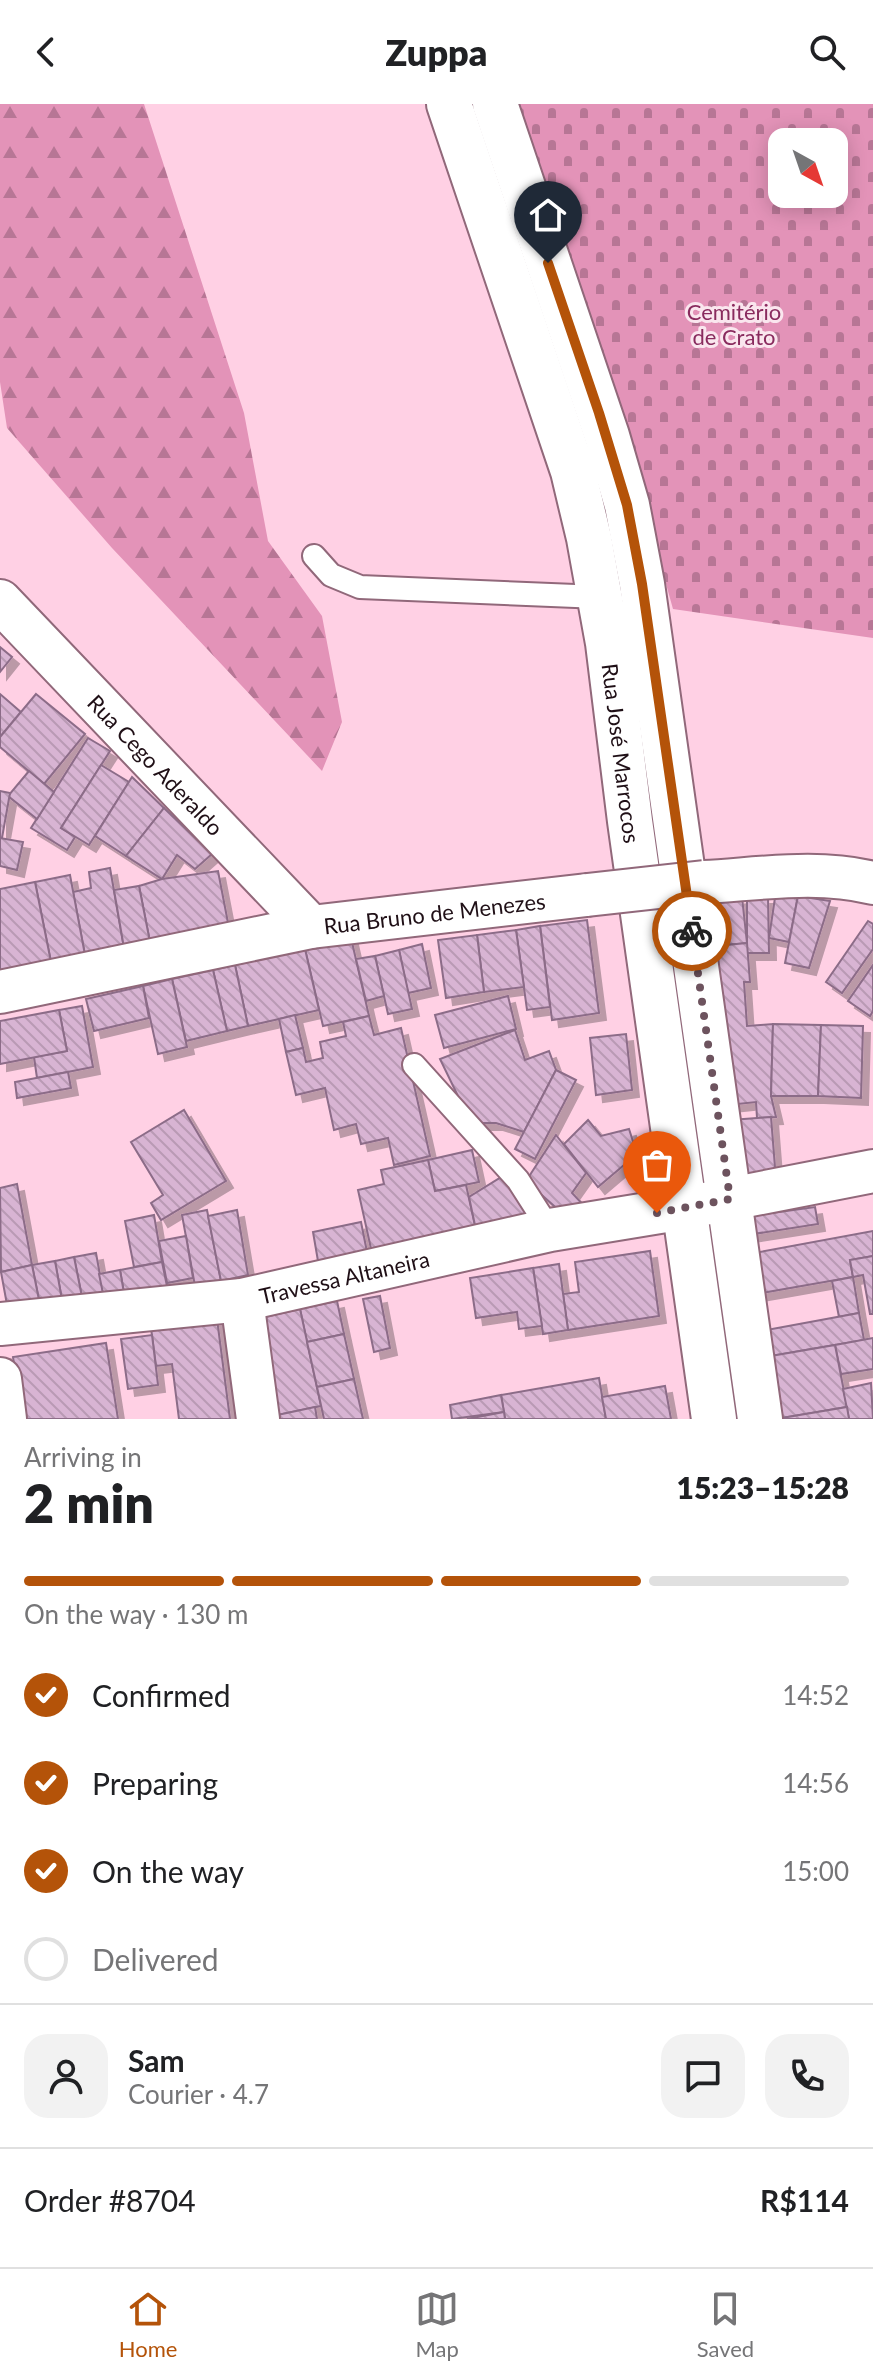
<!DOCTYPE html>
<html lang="en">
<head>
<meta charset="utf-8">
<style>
	:root { --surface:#fff; --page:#f2f2f2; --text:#202124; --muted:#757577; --line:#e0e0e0; --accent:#b45309 }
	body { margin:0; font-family:Lato,sans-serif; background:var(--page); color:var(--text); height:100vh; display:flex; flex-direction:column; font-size:30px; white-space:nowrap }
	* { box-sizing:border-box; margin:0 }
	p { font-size:26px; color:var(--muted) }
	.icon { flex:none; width:44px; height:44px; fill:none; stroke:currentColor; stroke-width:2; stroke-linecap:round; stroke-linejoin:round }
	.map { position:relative; height:1315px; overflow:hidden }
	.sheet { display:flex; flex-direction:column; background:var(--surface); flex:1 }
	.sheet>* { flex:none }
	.needle { width:52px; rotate:140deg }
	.buttons { position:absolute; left:768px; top:24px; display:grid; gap:16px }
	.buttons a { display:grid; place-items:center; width:80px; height:80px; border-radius:16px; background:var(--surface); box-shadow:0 4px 20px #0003; font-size:40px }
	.pin { position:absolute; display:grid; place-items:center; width:68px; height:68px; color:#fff; margin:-82px -34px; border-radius:50% 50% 50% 0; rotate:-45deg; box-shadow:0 0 8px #0007 }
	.pin .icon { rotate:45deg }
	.courier { position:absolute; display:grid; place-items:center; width:80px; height:80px; margin:-40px; border:6px solid #b45309; border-radius:50%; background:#fff; color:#222; box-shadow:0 2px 10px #0007 }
	.overview em { font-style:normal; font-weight:800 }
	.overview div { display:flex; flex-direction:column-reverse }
	.overview { display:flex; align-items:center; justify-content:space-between; height:136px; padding:0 24px }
	h1 { font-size:52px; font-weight:800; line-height:60px }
	.bar { display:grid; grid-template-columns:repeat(4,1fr); gap:12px 8px; align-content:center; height:96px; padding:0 24px }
	.bar i { height:10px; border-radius:6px; background:var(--line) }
	.bar .active { background:var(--accent) }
	.bar p { grid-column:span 4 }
	.line { display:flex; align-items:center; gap:20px; padding:0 24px; border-top:2px solid var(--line) }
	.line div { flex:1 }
	.round { display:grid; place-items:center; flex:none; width:84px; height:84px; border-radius:24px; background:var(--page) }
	ol { padding:0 24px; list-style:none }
	li { display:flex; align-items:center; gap:24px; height:88px }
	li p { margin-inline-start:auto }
	li .icon { padding:8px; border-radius:50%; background:var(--accent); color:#fff; stroke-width:4 }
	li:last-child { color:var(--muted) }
	li i { width:44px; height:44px; border:4px solid var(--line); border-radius:50% }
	header { display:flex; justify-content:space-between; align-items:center; height:104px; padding:0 24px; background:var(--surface); font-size:36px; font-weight:800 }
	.dock { display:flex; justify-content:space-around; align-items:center; height:112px; border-top:2px solid var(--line); background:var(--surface); font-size:22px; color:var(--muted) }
	.dock a { display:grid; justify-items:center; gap:4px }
	.dock .active { color:var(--accent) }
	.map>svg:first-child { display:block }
	.forest { fill:url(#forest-firs) }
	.cemetery { fill:url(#cemetery-stones); fill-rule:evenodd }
	.building { fill:url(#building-back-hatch); stroke:#8c6c88; stroke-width:2; filter:url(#shadow) }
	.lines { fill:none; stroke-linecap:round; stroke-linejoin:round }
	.service-casing { stroke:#91687a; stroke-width:26 }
	.minor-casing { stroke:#91687a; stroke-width:46 }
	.secondary-casing { stroke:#91687a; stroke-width:48 }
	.service { stroke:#fff; stroke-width:22 }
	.minor { stroke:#fff; stroke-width:42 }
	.secondary { stroke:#fff; stroke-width:44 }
	.minor-bridge-casing { stroke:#91687a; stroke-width:46; stroke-linecap:butt }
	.minor-bridge { stroke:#fff; stroke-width:42 }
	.done { stroke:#6d535e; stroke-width:8; stroke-dasharray:0 14.4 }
	.route { stroke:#b45309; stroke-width:10 }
	.labels { text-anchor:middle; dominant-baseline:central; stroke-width:6; stroke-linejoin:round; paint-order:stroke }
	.park-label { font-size:22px; fill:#892b5e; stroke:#fae6ee }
	.street-label { font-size:22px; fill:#1f0f16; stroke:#fae6ee }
</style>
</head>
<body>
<header><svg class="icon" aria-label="back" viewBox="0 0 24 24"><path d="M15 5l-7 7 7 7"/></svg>Zuppa<svg class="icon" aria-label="search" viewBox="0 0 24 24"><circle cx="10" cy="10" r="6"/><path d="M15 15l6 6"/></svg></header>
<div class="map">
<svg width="873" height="1315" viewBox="0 0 873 1315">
	<defs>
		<pattern id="forest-firs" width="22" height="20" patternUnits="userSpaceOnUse" patternTransform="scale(2)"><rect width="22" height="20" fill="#e393b8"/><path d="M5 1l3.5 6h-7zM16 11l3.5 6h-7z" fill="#b77695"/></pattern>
		<pattern id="cemetery-stones" width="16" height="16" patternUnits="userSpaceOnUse" patternTransform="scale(2)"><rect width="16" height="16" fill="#e393b8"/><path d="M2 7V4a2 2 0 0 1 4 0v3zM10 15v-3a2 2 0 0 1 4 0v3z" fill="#b77695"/></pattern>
		<pattern id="building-back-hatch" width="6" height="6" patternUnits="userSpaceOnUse" patternTransform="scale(2)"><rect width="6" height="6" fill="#d8b4d3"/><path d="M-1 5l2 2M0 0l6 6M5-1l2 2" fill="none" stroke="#b99ab4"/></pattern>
		<filter id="shadow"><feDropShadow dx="7" dy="7" stdDeviation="0" flood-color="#0004"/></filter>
	</defs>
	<rect width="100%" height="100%" fill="#ffd0e4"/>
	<polygon class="forest" points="0,0 144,0 244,309 268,437 322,512 342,618 322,667 112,444 7,324 0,278"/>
	<path class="cemetery" d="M515 0H873V534L673 505 620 315ZM782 38H834V90H782Z"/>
	<g class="building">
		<polygon points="0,543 12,553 0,568"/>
		<polygon points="0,590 21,608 0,633"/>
		<polygon points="36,590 85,630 44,680 0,643 0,633"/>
		<polygon points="88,634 110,647 61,724 75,733 67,746 31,724"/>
		<polygon points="101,661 129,678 89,741 61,724"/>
		<polygon points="29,667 54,688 37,715 8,692"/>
		<polygon points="132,673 164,704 126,752 95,732"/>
		<polygon points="0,687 10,689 2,734 0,734"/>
		<polygon points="164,704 212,750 195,765 177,751 162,775 126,752"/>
		<polygon points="0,734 23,738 17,766 0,762"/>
		<polygon points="110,764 124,844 85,851 73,788 91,784 89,768"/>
		<polygon points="218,767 229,824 150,838 139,782 162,775"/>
		<polygon points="70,771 85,851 51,858 35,778"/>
		<polygon points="35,778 51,858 0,868 0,785"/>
		<polygon points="139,782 150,838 124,844 114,786"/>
		<polygon points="776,787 798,792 789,838 769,834"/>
		<polygon points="798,792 830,797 809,864 785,859"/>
		<polygon points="742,793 747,839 716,842 710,796"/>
		<polygon points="747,793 768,793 769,849 747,849"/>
		<polygon points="587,816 599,909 552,916 540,822"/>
		<polygon points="868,817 873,820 873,845 842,889 826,878"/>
		<polygon points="540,822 550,903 527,906 516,826"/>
		<polygon points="516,826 524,883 484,888 477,831"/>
		<polygon points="477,831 484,888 446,894 438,836"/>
		<polygon points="351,834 369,912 323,922 305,845"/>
		<polygon points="747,839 750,878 744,878 747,922 773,920 771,992 776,1013 757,1014 756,998 728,1001 716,842"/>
		<polygon points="422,840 431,884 408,889 399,846"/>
		<polygon points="305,845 319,906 248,922 235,861"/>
		<polygon points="399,846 412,905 388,910 375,852"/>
		<polygon points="375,852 384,892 366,897 356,855"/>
		<polygon points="235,861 248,922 227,927 213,866"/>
		<polygon points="873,861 873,907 870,912 848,897"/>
		<polygon points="213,866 227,927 186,937 172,875"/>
		<polygon points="172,875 187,943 158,950 143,882"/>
		<polygon points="143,882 149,914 94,927 86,895"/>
		<polygon points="508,892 516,925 444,944 435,911"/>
		<polygon points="82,902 93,963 37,974 34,953 67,947 59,906"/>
		<polygon points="59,906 67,947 0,960 0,917"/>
		<polygon points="295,911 303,944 286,948 279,915"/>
		<polygon points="369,912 374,931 401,924 430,1052 394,1061 388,1034 361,1040 356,1020 334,1026 325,984 296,991 286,948 303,944 306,958 323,954 320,938 346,932 343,918"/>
		<polygon points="773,920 821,921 818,992 771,992"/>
		<polygon points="821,921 863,922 861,994 818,992"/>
		<polygon points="515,926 525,956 549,947 556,966 524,1028 496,1019 471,1019 440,955"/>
		<polygon points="626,930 632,986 596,991 590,934"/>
		<polygon points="556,966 576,976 535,1055 515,1045"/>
		<polygon points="68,968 71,984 17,994 15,978"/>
		<polygon points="184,1006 226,1077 161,1116 151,1099 163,1091 131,1038"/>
		<polygon points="771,1013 776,1076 736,1079 731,1016"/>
		<polygon points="588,1016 601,1032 629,1025 637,1050 598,1083 564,1040"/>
		<polygon points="556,1031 586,1069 572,1089 588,1106 562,1109 526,1077"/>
		<polygon points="472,1046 479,1078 435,1087 428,1056"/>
		<polygon points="428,1056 435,1087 466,1081 476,1126 372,1149 358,1086 384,1080 381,1066"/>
		<polygon points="503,1072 527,1111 476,1126 469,1093"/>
		<polygon points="17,1080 32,1161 1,1168 0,1084"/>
		<polygon points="815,1103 818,1120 747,1131 744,1113"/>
		<polygon points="207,1106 221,1177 195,1182 182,1111"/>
		<polygon points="237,1106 248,1171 221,1177 208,1112"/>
		<polygon points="154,1111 162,1158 134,1163 125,1117"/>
		<polygon points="361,1118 367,1148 318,1157 313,1128"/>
		<polygon points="873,1127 873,1152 850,1156 853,1173 756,1190 749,1150"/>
		<polygon points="186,1132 193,1174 167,1179 159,1137"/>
		<polygon points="650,1147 659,1212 568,1226 563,1190 579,1188 575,1158"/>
		<polygon points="96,1149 105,1199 84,1203 74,1153"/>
		<polygon points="873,1152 873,1210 870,1210 863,1171 853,1173 850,1156"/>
		<polygon points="74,1153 84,1203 64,1207 55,1157"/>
		<polygon points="55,1157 64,1207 42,1211 32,1161"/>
		<polygon points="162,1158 168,1187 125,1195 120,1166"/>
		<polygon points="559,1160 568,1226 543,1230 533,1164"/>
		<polygon points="32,1161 42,1211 10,1217 1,1168"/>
		<polygon points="533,1164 542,1222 519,1225 517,1208 476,1214 470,1174"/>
		<polygon points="120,1166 125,1195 105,1199 99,1170"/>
		<polygon points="853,1173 859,1209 839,1213 832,1177"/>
		<polygon points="380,1192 390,1244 374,1248 363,1195"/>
		<polygon points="337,1197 344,1230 307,1238 300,1205"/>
		<polygon points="300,1205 321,1302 268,1313 247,1217"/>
		<polygon points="859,1209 864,1236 765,1253 761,1227"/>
		<polygon points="217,1215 230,1315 179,1315 172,1260 156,1262 151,1224"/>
		<polygon points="344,1230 354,1275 317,1283 307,1238"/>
		<polygon points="152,1231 158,1281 128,1285 121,1235"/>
		<polygon points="873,1234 873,1265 841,1270 835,1241"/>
		<polygon points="106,1239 118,1315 22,1315 13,1253"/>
		<polygon points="835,1241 847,1303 776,1315 765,1253"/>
		<polygon points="599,1274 606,1315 505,1315 501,1291"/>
		<polygon points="354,1275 363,1315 324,1315 317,1283"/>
		<polygon points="871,1279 873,1315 849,1315 843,1285"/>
		<polygon points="665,1282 671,1315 606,1315 602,1293"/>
		<polygon points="501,1291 504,1308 452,1315 450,1301"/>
		<polygon points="315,1303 317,1315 268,1315 268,1313"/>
		<polygon points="847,1303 849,1315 776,1315"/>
		<polygon points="504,1308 505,1315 467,1315"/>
	</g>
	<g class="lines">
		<g class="service-casing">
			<g id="service">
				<polyline points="314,452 331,471 360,483 600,493"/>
				<polyline points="414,961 518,1076 550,1126"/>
			</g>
		</g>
		<g class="minor-casing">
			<g id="minor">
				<path id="s1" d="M0 497 311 823"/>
				<path d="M704 778C759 775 819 765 873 779"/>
				<path id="s2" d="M0 888 311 823 587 791"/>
				<polyline points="242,1196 258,1315"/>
				<path id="s3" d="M0 1220 242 1196 550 1126 684 1104 873 1067"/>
				<polyline points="0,1275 5,1315"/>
			</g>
		</g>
		<g class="secondary-casing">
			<g id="secondary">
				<path id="s4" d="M449 0 573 367 589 434 608 539 630 717 714 1315"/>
				<polyline points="495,0 607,332 627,401 642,480 760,1315"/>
			</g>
		</g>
		<use href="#service" class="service"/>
		<use href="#minor" class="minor"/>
		<use href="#secondary" class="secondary"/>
		<g class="minor-bridge-casing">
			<polyline id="minor-bridge" points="587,791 704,778"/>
		</g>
		<use href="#minor-bridge" class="minor-bridge"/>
	</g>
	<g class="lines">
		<polyline class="done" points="657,1109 730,1095 692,827"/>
		<polyline class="route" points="548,159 599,309 627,401 642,480 692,827"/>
	</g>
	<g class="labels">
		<g class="park-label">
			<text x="734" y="207">Cemitério<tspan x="734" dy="25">de Crato</tspan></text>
		</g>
		<g class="street-label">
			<text stroke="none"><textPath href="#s4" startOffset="674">Rua José Marrocos</textPath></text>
			<text stroke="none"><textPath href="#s1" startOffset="226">Rua Cego Aderaldo</textPath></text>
			<text stroke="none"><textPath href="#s2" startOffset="442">Rua Bruno de Menezes</textPath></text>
			<text stroke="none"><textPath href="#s3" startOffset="348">Travessa Altaneira</textPath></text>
		</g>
	</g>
</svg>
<div class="buttons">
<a><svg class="needle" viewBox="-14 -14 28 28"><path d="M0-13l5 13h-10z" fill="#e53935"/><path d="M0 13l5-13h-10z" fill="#757577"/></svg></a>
</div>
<div class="pin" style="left:657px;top:1109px;background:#ea580c"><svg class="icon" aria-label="bag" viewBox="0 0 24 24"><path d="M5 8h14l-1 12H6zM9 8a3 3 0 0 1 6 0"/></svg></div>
<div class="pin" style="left:548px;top:159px;background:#1f2937"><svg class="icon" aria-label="home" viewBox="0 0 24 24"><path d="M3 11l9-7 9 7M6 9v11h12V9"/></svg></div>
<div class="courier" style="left:692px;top:827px"><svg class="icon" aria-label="bike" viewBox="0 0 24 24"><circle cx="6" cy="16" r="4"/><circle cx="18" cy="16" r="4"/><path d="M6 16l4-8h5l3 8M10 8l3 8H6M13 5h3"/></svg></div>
</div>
<section class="sheet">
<div class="overview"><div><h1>2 min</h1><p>Arriving in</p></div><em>15:23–15:28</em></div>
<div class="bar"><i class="active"></i><i class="active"></i><i class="active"></i><i></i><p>On the way · 130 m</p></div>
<ol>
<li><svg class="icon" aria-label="check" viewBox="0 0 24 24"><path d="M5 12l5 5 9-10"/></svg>Confirmed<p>14:52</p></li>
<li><svg class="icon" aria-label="check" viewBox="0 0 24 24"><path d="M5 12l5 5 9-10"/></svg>Preparing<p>14:56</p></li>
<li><svg class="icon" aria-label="check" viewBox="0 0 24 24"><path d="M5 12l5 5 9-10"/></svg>On the way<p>15:00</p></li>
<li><i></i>Delivered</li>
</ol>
<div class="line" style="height:144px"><a class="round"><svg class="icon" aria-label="person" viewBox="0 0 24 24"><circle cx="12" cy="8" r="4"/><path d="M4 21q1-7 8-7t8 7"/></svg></a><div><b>Sam</b><p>Courier · 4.7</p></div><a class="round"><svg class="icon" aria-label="chat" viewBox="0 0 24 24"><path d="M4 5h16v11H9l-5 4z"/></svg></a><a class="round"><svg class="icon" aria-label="phone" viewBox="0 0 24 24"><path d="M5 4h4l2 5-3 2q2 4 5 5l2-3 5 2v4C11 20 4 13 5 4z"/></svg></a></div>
<div class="line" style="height:104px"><div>Order #8704</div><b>R$114</b></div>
</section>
<nav class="dock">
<a class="active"><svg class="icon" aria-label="home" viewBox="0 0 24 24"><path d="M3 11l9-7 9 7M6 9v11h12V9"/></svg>Home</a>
<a><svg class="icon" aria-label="map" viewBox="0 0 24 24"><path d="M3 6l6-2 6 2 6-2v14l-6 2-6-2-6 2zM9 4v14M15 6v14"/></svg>Map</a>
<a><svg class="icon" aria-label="saved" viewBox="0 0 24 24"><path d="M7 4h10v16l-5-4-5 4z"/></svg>Saved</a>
</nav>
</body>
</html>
